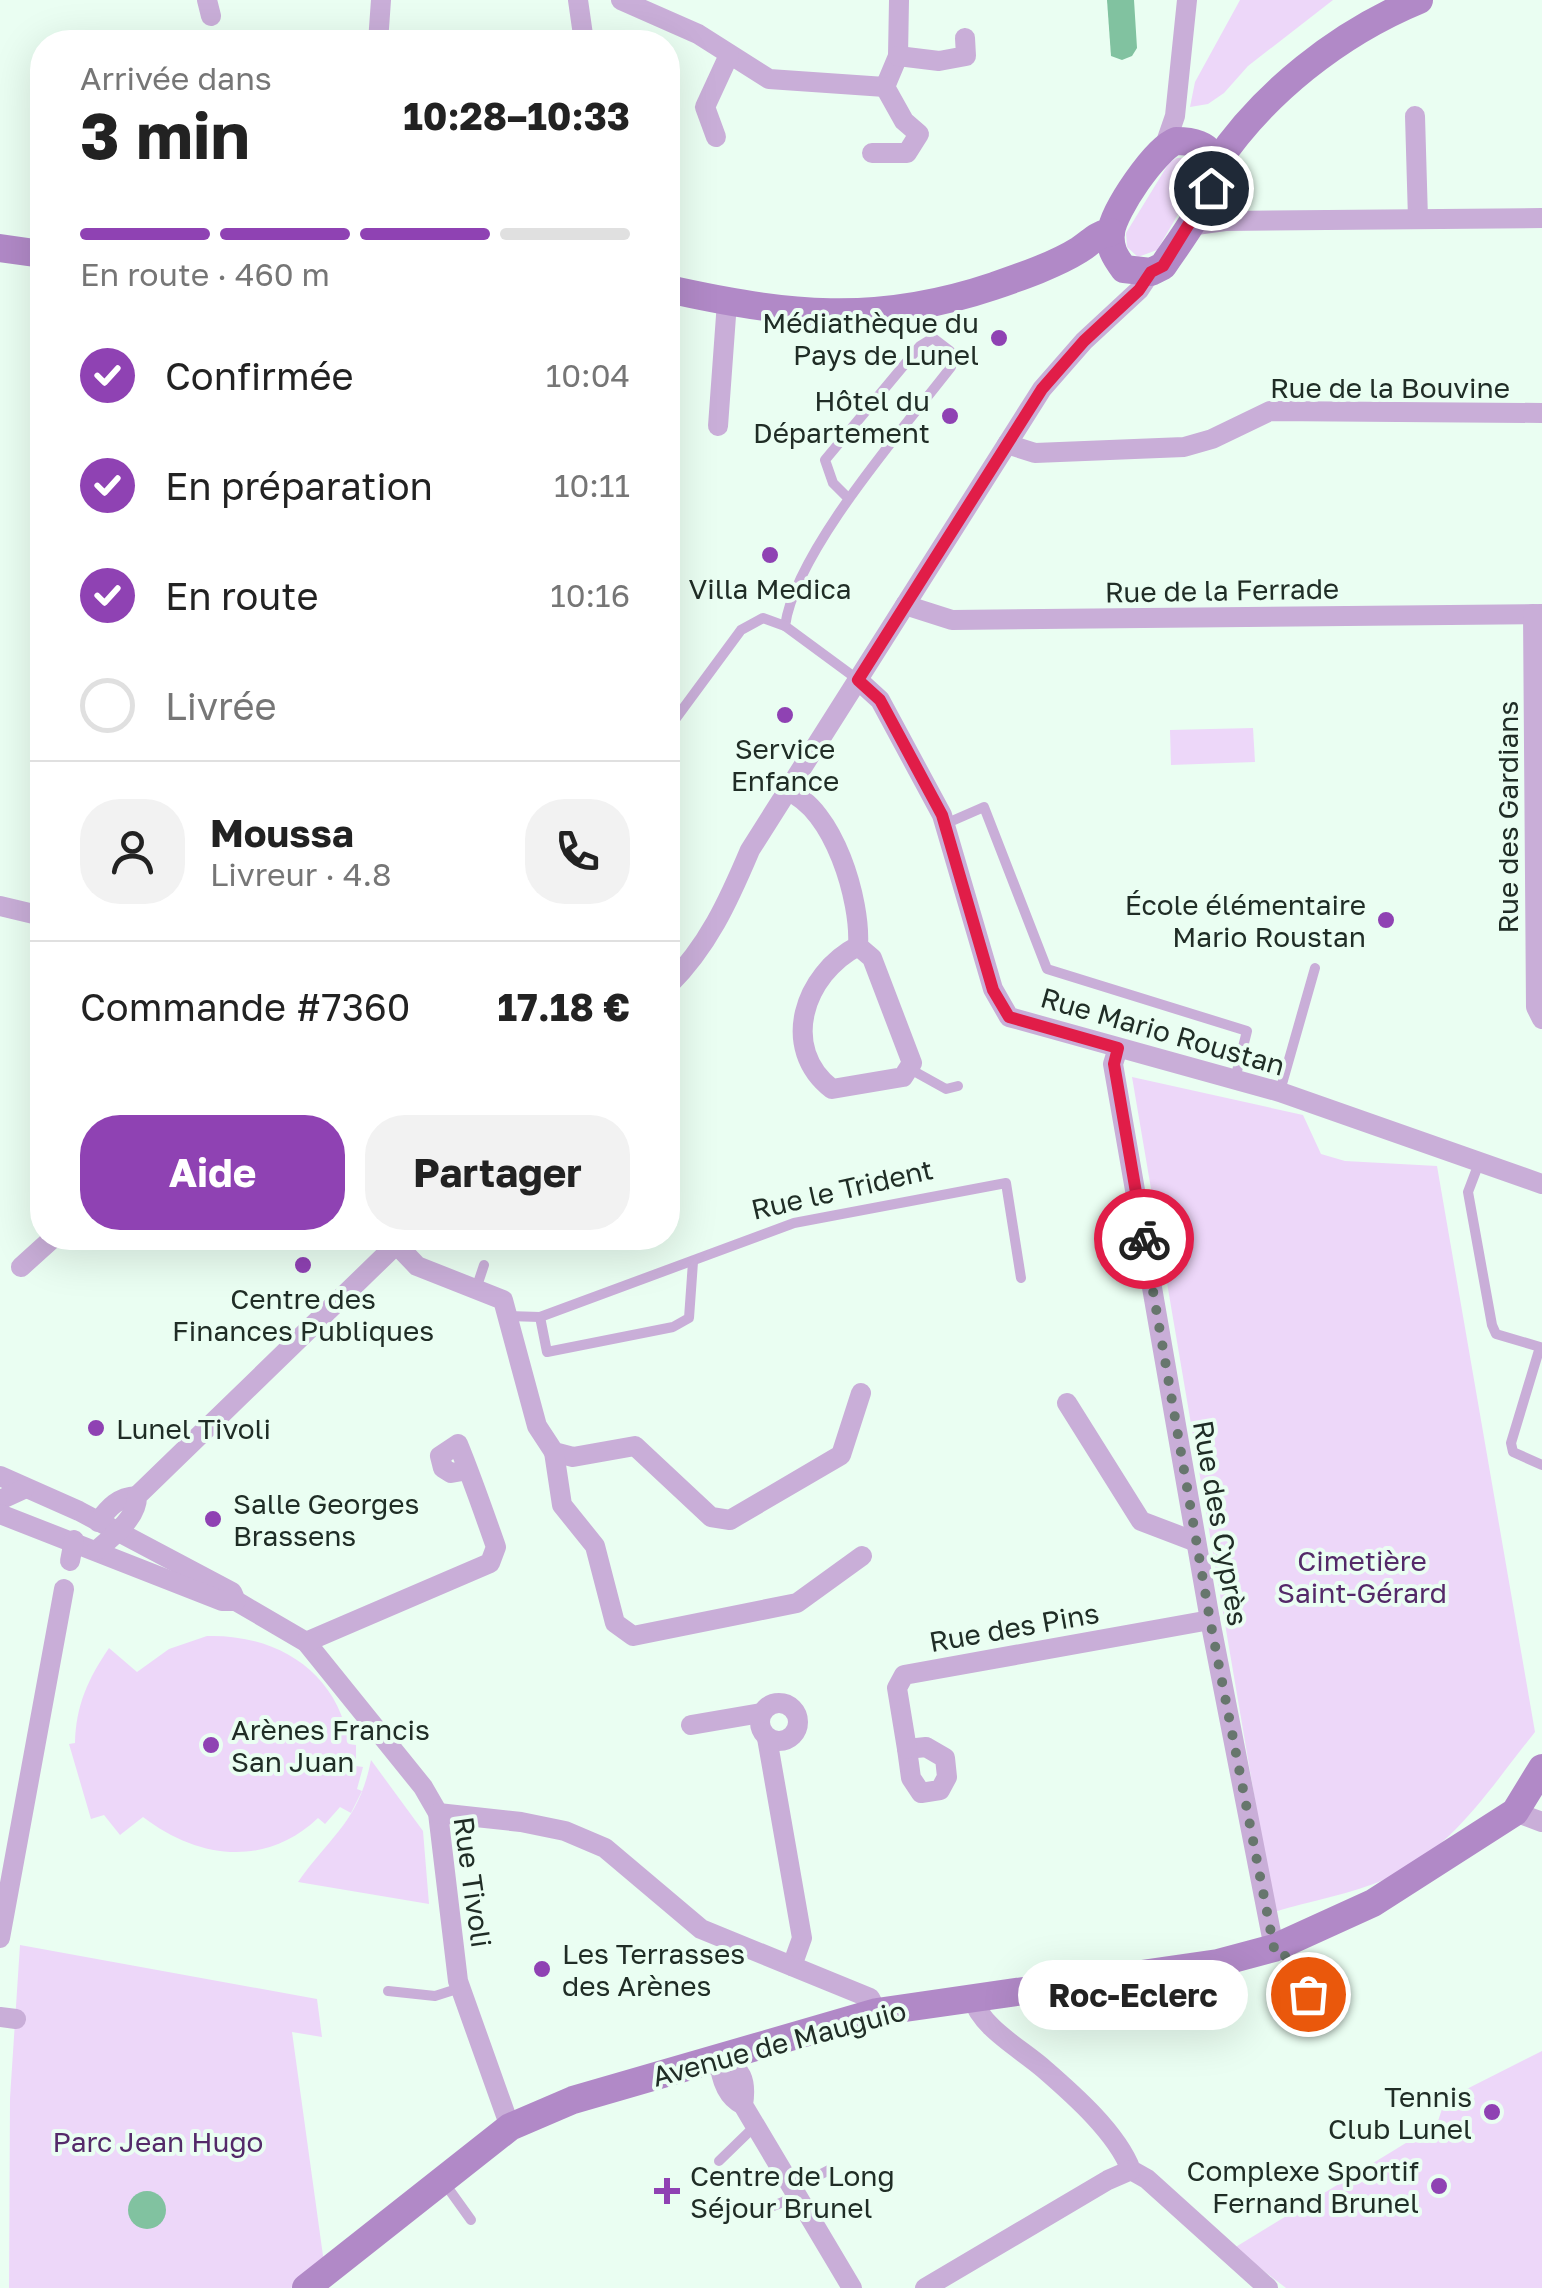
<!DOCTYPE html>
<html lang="fr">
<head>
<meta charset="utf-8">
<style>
	:root { --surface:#fff; --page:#f2f2f2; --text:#222; --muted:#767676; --line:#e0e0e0; --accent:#8f42b3 }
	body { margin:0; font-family:"Golos Text",sans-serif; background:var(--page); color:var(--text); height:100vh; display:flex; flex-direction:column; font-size:38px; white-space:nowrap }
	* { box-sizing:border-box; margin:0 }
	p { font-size:32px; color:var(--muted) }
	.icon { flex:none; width:55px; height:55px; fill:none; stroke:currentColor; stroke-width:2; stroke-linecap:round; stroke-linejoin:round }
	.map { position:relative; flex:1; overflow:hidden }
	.side { position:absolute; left:30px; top:30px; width:650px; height:1220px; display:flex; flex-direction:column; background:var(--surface); border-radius:40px; box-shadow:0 10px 40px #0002 }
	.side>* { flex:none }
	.pin { position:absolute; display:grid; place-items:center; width:85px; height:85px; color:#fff; margin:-42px; border:5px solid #fff; border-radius:50%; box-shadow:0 2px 10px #0007 }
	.courier { position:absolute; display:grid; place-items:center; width:100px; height:100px; margin:-50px; border:8px solid #e11d48; border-radius:50%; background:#fff; color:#222; box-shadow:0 2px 12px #0007 }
	.bubble { position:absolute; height:70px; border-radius:35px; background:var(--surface); box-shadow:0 10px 40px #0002; font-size:32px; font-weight:700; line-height:70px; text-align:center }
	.head em { font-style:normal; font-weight:700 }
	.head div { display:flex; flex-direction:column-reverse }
	.head { display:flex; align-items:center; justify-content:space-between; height:170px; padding:0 50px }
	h1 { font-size:65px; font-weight:700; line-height:75px }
	.bar { display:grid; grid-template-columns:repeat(4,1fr); gap:15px 10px; align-content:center; height:120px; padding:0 50px }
	.bar i { height:12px; border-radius:8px; background:var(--line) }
	.bar .on { background:var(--accent) }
	.bar p { grid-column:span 4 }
	.line { display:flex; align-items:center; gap:25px; padding:0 50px; border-top:2px solid var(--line) }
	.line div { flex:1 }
	.round { display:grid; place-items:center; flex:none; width:105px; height:105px; border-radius:40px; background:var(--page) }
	ol { padding:0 50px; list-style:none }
	li { display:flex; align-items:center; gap:30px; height:110px }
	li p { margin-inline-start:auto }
	li .icon { padding:10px; border-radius:50%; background:var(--accent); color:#fff; stroke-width:4 }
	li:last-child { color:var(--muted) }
	li i { width:55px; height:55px; border:5px solid var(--line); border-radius:50% }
	.cta { display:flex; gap:20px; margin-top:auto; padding:20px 50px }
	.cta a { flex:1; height:115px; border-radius:40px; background:var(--accent); color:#fff; font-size:40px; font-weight:700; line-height:115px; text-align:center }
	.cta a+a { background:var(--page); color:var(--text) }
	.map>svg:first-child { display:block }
	.green { fill:#edd7f9 }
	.water { fill:#81c2a0 }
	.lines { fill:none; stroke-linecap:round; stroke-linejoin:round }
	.lane { stroke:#c9aed8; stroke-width:10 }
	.street { stroke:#c9aed8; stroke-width:20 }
	.secondary { stroke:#b189c7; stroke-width:28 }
	.done { stroke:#67766d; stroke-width:10; stroke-dasharray:0 18 }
	.route { stroke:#e11d48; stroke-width:12 }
	.poi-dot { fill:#8f42b3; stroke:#eafef2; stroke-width:4 }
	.labels { text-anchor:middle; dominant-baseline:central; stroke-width:8; stroke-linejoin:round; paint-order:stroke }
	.poi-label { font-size:28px; fill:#202d26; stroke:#eafef2; text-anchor:end }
	.street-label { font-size:28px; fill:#202d26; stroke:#eafef2 }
	.park-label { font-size:28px; fill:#542969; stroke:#eafef2 }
</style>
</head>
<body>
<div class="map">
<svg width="1542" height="2288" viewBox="0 0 1542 2288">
	<rect width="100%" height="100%" fill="#eafef2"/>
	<g class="green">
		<polygon points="1240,0 1333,0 1248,66 1224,93 1208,104 1190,107 1195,82"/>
		<polygon points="1177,158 1190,158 1200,172 1199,179 1157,250 1138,257 1127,247 1126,233 1169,163"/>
		<polygon points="1253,728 1255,762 1171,765 1170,730"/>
		<path d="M1132 1077 1303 1115 1321 1154 1345 1161 1437 1166 1535 1732C1493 1784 1450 1853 1386 1879 1351 1894 1310 1901 1274 1912Z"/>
		<path d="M207 1636C276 1634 338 1671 349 1744L356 1745V1766L363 1767 357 1789 362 1791 351 1813 340 1807 325 1824 318 1818C265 1868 198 1859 143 1817L120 1835 104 1815 91 1819 69 1744 75 1743C76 1705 88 1679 109 1648L137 1672 169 1649Z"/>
		<path d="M371 1760 423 1831 429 1904 298 1882C332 1834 359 1821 371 1760Z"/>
		<polygon points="20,1945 317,1999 322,2037 292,2032 324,2263 291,2288 9,2288 10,2098"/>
		<polygon points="1542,2051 1542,2288 1286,2288 1234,2248 1437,2124 1445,2100"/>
	</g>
	<g class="water">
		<polygon points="1107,0 1134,0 1137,48 1132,56 1122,60 1111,56"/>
		<circle cx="147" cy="2210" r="19"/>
	</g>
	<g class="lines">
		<g class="lane">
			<path d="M849 499 833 483 825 460 920 346 933 338 950 351 951 367C903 429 795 552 785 626L857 679"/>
			<polyline points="668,729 741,630 763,618 785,626"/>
			<polyline points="945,824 984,807 1047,969 1247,1031 1235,1079"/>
			<polyline points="910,1069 946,1089 958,1086"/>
			<polyline points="1280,1091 1315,968"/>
			<polyline points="1479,1163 1468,1192 1492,1325 1496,1334 1540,1347 1511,1443 1513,1452 1542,1465"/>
			<polyline points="476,1289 484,1265"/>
			<polyline points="508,1316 540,1317 794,1223 1006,1183 1021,1278"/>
			<polyline points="540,1317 547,1352 673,1327 689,1318 693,1262"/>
			<polyline points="1280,1946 1308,1994"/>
			<polyline points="388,1991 435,1996 460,1988"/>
			<polyline points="719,2161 754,2127"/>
			<polyline points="443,2181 471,2220"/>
			<polyline points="792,2189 831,2169"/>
			<polyline points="756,2213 795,2197"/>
		</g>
		<g class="street">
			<polyline points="207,0 211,16"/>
			<polyline points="578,0 584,42"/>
			<polyline points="621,0 698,34 769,79 885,87 898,56 899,0"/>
			<polyline points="378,42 381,0"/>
			<polyline points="898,56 939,61 966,56 965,38"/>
			<polyline points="1415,116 1418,219"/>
			<polyline points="716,137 705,107 729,55"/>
			<polyline points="1165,145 1175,116 1187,0"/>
			<polyline points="872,153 907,153 919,134 904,121 885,87"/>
			<polyline points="1189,226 1225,221 1542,218"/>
			<polyline points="718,426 727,302"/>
			<polyline points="1007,444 1035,453 1184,447 1212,439 1270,411 1542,413"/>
			<polyline points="905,605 952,620 1542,614"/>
			<polyline points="1533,614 1536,1007 1542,1019"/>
			<polyline points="857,679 880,700 942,815 993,989 1009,1017 1280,1092 1542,1184"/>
			<path d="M787 791C834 808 861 901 858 946 804 974 779 1048 832 1089L903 1077 912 1063 872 958 858 946"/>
			<polyline points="0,906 42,916"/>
			<path d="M668 986C708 946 728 902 750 850L1042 389 1084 341 1139 290 1151 272"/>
			<polyline points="1118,1048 1113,1064 1210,1620 1274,1948"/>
			<polyline points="396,1244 417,1266 503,1300 537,1426 554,1452 573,1457 635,1446 711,1517 730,1520 841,1455 861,1393"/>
			<polyline points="21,1267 53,1238"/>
			<polyline points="1067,1403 1141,1521 1196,1542"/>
			<polyline points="554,1452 562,1505 595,1546 615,1623 633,1636 797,1603 862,1556"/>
			<polyline points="0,1476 79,1511 232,1592 236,1601 306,1642 423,1787 438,1813 458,1981 510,2127"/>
			<polyline points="0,1500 24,1489"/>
			<polyline points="0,1514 222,1601 236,1601"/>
			<path d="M98 1522C109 1507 118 1497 137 1496"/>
			<path d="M97 1550C112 1537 138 1517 137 1496L403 1238"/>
			<polyline points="70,1561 74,1540"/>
			<path d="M306 1642 490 1563 496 1547C484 1513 472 1478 458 1444L440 1456 443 1468 451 1473 468 1470"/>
			<circle cx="779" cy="1722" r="19"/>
			<polyline points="691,1725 761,1713"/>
			<polyline points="767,1738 802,1938 792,1966"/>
			<polygon points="926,1747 945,1758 947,1777 940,1790 921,1793 911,1778 907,1749"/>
			<polyline points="907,1749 897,1688 904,1675 1210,1620"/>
			<polyline points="1515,1812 1542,1822"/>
			<polyline points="438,1813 521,1822 565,1831 605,1848 701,1929 870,1998 877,2012"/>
			<polyline points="0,1938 64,1589"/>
			<path d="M972 1997C981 2028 1020 2048 1044 2069 1074 2095 1117 2133 1131 2170L1147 2179 1268 2288"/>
			<polyline points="0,2017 16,2019"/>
			<path d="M743 2105C747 2080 742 2068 719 2057 720 2076 725 2096 743 2105L852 2288"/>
			<polyline points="925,2288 1108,2180 1131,2170"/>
		</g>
		<g class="secondary">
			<path d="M1176 141C1260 141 1183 235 1163 266L1151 272 1124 269C1115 257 1109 248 1111 232 1114 210 1155 149 1176 141Z"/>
			<path d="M1215 165C1263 93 1339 33 1419 0"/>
			<polyline points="0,248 42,254"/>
			<path d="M668 289C786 315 875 326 994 286 1020 277 1055 265 1079 250 1092 242 1095 235 1111 232"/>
			<polyline points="306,2288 510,2127 573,2100 877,2012 1218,1963 1274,1948 1373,1903 1515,1812 1542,1768"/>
		</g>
	</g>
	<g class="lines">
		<polyline class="done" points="1144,1239 1210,1620 1274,1948 1279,1946 1308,1994"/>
		<polyline class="route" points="1144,1239 1114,1064 1118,1048 1009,1017 993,990 942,815 880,700 858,680 1042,389 1084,341 1139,290 1151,272 1163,266 1211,188"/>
	</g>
	<g class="poi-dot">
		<circle cx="999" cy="338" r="10"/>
		<circle cx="950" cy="416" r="10"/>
		<circle cx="770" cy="555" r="10"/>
		<circle cx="785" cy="715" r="10"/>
		<circle cx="1386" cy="920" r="10"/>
		<circle cx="303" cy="1265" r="10"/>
		<circle cx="96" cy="1428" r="10"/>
		<circle cx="213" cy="1519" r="10"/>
		<circle cx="211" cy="1745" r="10"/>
		<circle cx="542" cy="1969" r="10"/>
		<circle cx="1492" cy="2112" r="10"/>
		<circle cx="1439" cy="2186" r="10"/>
		<path d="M662 2176h10v10h10v10h-10v10h-10v-10h-10v-10h10z"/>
	</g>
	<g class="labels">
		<g class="poi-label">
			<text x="979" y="322">Médiathèque du<tspan x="979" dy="32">Pays de Lunel</tspan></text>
			<text x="930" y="400">Hôtel du<tspan x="930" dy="32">Département</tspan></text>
			<text x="770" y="588" text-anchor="middle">Villa Medica</text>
			<text x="785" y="748" text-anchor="middle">Service<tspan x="785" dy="32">Enfance</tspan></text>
			<text x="1366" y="904">École élémentaire<tspan x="1366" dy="32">Mario Roustan</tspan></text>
			<text x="303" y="1298" text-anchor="middle">Centre des<tspan x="303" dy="32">Finances Publiques</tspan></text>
			<text x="116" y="1428" text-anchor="start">Lunel Tivoli</text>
			<text x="233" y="1503" text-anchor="start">Salle Georges<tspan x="233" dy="32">Brassens</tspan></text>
			<text x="231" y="1729" text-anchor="start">Arènes Francis<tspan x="231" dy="32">San Juan</tspan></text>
			<text x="562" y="1953" text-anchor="start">Les Terrasses<tspan x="562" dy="32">des Arènes</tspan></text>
			<text x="1472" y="2096">Tennis<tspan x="1472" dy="32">Club Lunel</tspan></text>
			<text x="1419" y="2170">Complexe Sportif<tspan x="1419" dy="32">Fernand Brunel</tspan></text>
			<text x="690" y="2175" text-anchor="start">Centre de Long<tspan x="690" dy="32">Séjour Brunel</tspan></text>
		</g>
		<g class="street-label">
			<text x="1390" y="387">Rue de la Bouvine</text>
			<text transform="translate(1222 590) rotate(-1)">Rue de la Ferrade</text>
			<text transform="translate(1507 817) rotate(-90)">Rue des Gardians</text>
			<text transform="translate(1163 1031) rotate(16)">Rue Mario Roustan</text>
			<text transform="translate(842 1189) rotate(-13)">Rue le Trident</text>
			<text transform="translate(1221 1523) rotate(80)">Rue des Cyprès</text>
			<text transform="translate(1014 1627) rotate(-10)">Rue des Pins</text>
			<text transform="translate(473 1882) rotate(82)">Rue Tivoli</text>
			<text transform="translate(779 2043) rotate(-15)">Avenue de Mauguio</text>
		</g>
		<g class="park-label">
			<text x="1362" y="1560">Cimetière<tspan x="1362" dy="32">Saint-Gérard</tspan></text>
			<text x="158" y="2141">Parc Jean Hugo</text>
		</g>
	</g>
</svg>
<div class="pin" style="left:1308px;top:1994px;background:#ea580c"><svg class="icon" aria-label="bag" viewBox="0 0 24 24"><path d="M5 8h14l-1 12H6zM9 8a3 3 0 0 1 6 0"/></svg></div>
<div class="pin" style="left:1211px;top:188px;background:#1f2937"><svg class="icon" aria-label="home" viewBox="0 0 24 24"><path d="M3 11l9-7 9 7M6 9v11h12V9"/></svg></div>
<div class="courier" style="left:1144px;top:1239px"><svg class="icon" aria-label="bike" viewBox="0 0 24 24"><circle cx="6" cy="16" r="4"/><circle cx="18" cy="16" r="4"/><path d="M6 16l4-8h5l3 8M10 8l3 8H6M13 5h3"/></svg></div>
<div class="bubble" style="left:1018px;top:1960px;width:230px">Roc-Eclerc</div>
<section class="side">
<div class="head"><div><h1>3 min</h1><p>Arrivée dans</p></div><em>10:28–10:33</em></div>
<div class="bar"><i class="on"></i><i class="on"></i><i class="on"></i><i></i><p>En route · 460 m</p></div>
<ol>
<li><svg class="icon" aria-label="check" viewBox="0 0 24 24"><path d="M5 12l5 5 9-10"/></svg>Confirmée<p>10:04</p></li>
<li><svg class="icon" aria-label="check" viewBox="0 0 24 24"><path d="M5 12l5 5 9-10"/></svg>En préparation<p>10:11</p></li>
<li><svg class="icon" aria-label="check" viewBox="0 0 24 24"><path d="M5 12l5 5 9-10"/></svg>En route<p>10:16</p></li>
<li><i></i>Livrée</li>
</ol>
<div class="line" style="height:180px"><a class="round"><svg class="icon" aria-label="person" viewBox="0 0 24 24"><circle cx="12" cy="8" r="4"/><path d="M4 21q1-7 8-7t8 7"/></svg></a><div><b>Moussa</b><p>Livreur · 4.8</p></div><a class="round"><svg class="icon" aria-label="phone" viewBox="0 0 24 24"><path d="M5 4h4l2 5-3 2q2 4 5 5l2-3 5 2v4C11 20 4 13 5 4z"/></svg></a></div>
<div class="line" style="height:130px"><div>Commande #7360</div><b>17.18 €</b></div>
<div class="cta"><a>Aide</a><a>Partager</a></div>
</section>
</div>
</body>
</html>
